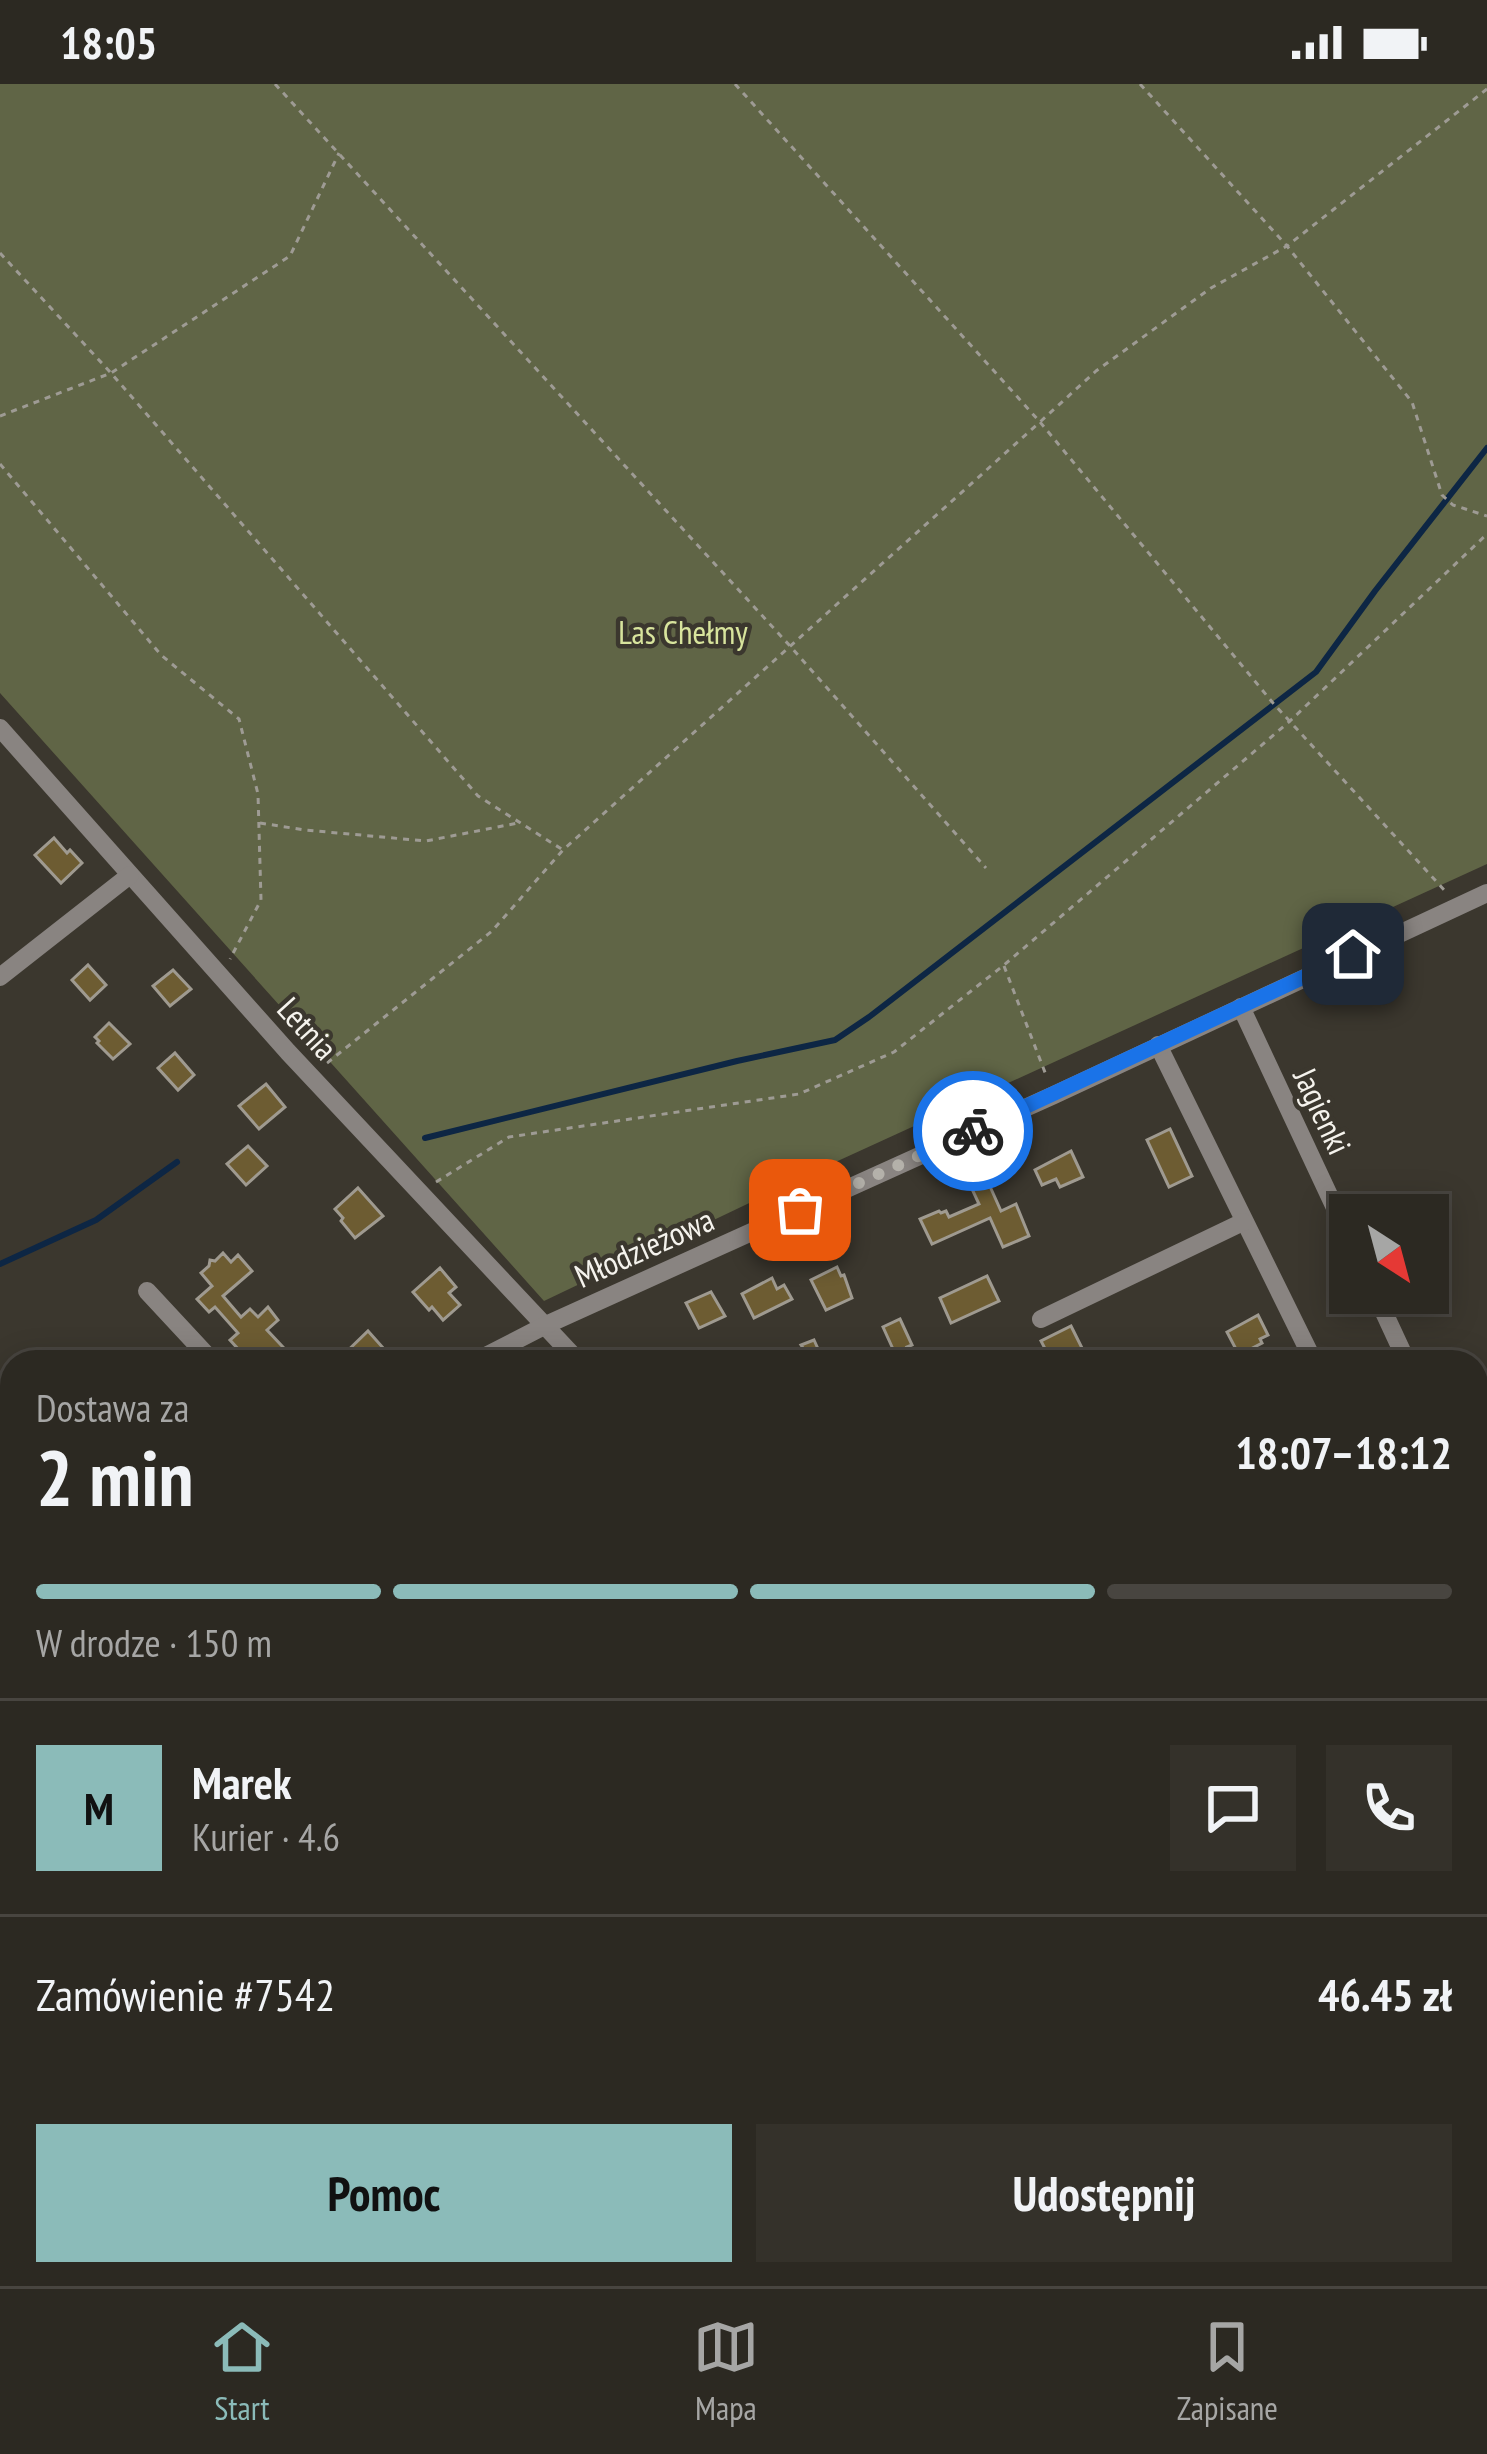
<!DOCTYPE html>
<html lang="pl">
<head>
<meta charset="utf-8">
<style>
	:root { --surface:#2c2922; --page:#34312a; --text:#f1f3f6; --muted:#a6a6a5; --line:#484540; --accent:#8bbbb9 }
	body { margin:0; font-family:"PT Sans Narrow",sans-serif; background:var(--page); color:var(--text); height:100vh; display:flex; flex-direction:column; font-size:45px; white-space:nowrap }
	* { box-sizing:border-box; margin:0 }
	p { font-size:39px; color:var(--muted) }
	.icon { flex:none; width:66px; height:66px; fill:none; stroke:currentColor; stroke-width:2; stroke-linecap:round; stroke-linejoin:round }
	.map { position:relative; flex:1; overflow:hidden }
	.panel { position:absolute; left:0px; top:1266px; width:1488px; height:936px; display:flex; flex-direction:column; background:var(--surface); border-radius:36px 36px 0 0; box-shadow:0 6px 30px #0003,0 0 0 3px var(--line) }
	.panel>* { flex:none }
	.needle { width:78px; rotate:144deg }
	.buttons { position:absolute; left:1329px; top:1110px; display:grid; gap:24px }
	.buttons a { display:grid; place-items:center; width:120px; height:120px; border-radius:0px; background:var(--surface); box-shadow:0 6px 30px #0003,0 0 0 3px var(--line); font-size:60px }
	.pin { position:absolute; display:grid; place-items:center; width:102px; height:102px; color:#fff; margin:-51px; border-radius:24px; box-shadow:0 6px 18px #0006 }
	.courier { position:absolute; display:grid; place-items:center; width:120px; height:120px; margin:-60px; border:9px solid #1a73e8; border-radius:50%; background:#fff; color:#222; box-shadow:0 3px 15px #0007 }
	.head em { font-style:normal; font-weight:700 }
	.head div { display:flex; flex-direction:column-reverse }
	.head { display:flex; align-items:center; justify-content:space-between; height:204px; padding:0 36px }
	h1 { font-size:78px; font-weight:700; line-height:90px }
	.bar { display:grid; grid-template-columns:repeat(4,1fr); gap:18px 12px; align-content:center; height:144px; padding:0 36px }
	.bar i { height:15px; border-radius:9px; background:var(--line) }
	.bar .active { background:var(--accent) }
	.bar p { grid-column:span 4 }
	.line { display:flex; align-items:center; gap:30px; padding:0 36px; border-top:3px solid var(--line) }
	.line div { flex:1 }
	.round { display:grid; place-items:center; flex:none; width:126px; height:126px; border-radius:0px; background:var(--page) }
	.cta { display:flex; gap:24px; margin-top:auto; padding:24px 36px }
	.cta a { flex:1; height:138px; border-radius:0px; background:var(--accent); color:#111; font-size:48px; font-weight:700; line-height:138px; text-align:center }
	.cta a+a { background:var(--page); color:var(--text) }
	.status { display:flex; justify-content:space-between; align-items:center; height:84px; padding:0 60px; background:var(--surface); direction:ltr }
	.status svg { height:33px; fill:currentColor }
	.tab-bar { display:flex; justify-content:space-around; align-items:center; height:168px; border-top:3px solid var(--line); background:var(--surface); font-size:33px; color:var(--muted) }
	.tab-bar a { display:grid; justify-items:center; gap:6px }
	.tab-bar .active { color:var(--accent) }
	.map>svg:first-child { display:block }
	.green { fill:#606546 }
	.lines { fill:none; stroke-linecap:round; stroke-linejoin:round }
	.stream { stroke:#0d2644; stroke-width:6 }
	.building { fill:#6d5c32; stroke:#9f9a90; stroke-width:3 }
	.path { stroke:#9e9b94; stroke-width:3; stroke-dasharray:6 6; stroke-linecap:butt }
	.minor { stroke:#898481; stroke-width:18 }
	.done { stroke:#b4b1aa; stroke-width:12; stroke-dasharray:0 21.6 }
	.route { stroke:#1a73e8; stroke-width:15 }
	.labels { text-anchor:middle; dominant-baseline:central; stroke-width:9; stroke-linejoin:round; paint-order:stroke }
	.park-label { font-size:33px; fill:#d8e49d; stroke:#3b372e }
	.street-label { font-size:33px; fill:#f5f3ed; stroke:#3b372e }
</style>
</head>
<body>
<div class="status"><b>18:05</b><svg viewBox="0 0 49 12"><path d="M0 12V9h3v3zM5 12V6h3v6zM10 12V3h3v9zM15 12V0h3v12zM26 1h20v11H26zM47 4h2v5h-2z"/></svg></div>
<div class="map">
<svg width="1487" height="2202" viewBox="0 0 1487 2202">
	<rect width="100%" height="100%" fill="#3b372e"/>
	<polygon class="green" points="0,0 1487,0 1487,780 829,1081 544,1217 0,609"/>
	<g class="lines">
		<g class="stream">
			<polyline points="425,1054 737,977 835,956 869,933 1316,588 1375,507 1487,364"/>
			<polyline points="0,1180 96,1136 177,1078"/>
		</g>
	</g>
	<g class="building">
		<polygon points="54,754 67,769 70,766 82,779 61,799 35,771"/>
		<polygon points="88,881 106,901 90,916 72,896"/>
		<polygon points="173,886 191,905 170,922 153,902"/>
		<polygon points="109,939 130,960 113,975 97,959 99,957 95,953"/>
		<polygon points="175,969 194,991 178,1006 158,984"/>
		<polygon points="266,1000 285,1023 259,1045 239,1022"/>
		<polygon points="1170,1045 1192,1092 1169,1103 1147,1056"/>
		<polygon points="248,1062 267,1082 246,1101 227,1080"/>
		<polygon points="1071,1067 1083,1093 1060,1103 1056,1095 1042,1101 1035,1086"/>
		<polygon points="988,1098 1001,1127 1016,1120 1029,1152 1003,1163 990,1134 932,1160 920,1135 939,1127 941,1129 946,1127 949,1133 979,1120 972,1105"/>
		<polygon points="358,1104 383,1132 355,1154 341,1137 343,1134 335,1125"/>
		<polygon points="223,1169 231,1178 238,1171 252,1187 223,1212 241,1233 250,1225 258,1233 268,1223 278,1236 267,1246 297,1278 250,1278 230,1256 238,1249 215,1223 209,1228 197,1215 212,1202 201,1189 209,1182 210,1176 215,1177"/>
		<polygon points="837,1183 841,1192 844,1191 852,1214 826,1226 811,1196"/>
		<polygon points="440,1184 456,1203 449,1209 460,1221 443,1236 432,1223 429,1226 413,1208"/>
		<polygon points="987,1192 999,1217 951,1239 940,1214"/>
		<polygon points="772,1194 777,1205 784,1201 792,1215 754,1234 742,1210"/>
		<polygon points="711,1208 725,1232 699,1244 686,1219"/>
		<polygon points="1258,1231 1268,1251 1260,1255 1262,1259 1239,1271 1227,1248"/>
		<polygon points="900,1235 912,1261 907,1263 911,1269 898,1276 883,1243"/>
		<polygon points="1071,1242 1089,1278 1052,1278 1041,1257"/>
		<polygon points="368,1247 385,1266 371,1278 336,1278"/>
		<polygon points="814,1256 824,1278 773,1278 803,1264 801,1261"/>
	</g>
	<g class="lines">
		<g class="path">
			<polyline points="275,0 790,562 986,784"/>
			<polyline points="735,0 1040,338 1096,287 1211,204 1287,162 1487,5"/>
			<polyline points="1140,0 1287,162 1412,318 1442,411 1453,421 1487,432"/>
			<polyline points="0,169 111,289 478,712 563,766"/>
			<polyline points="0,332 111,289 290,172 339,69"/>
			<polyline points="0,380 161,571 239,635 258,710 261,816 230,875"/>
			<polyline points="260,739 305,746 426,757 518,739"/>
			<polyline points="1004,882 1046,991"/>
			<polyline points="327,979 492,847 563,766 1040,338 1273,619 1446,808"/>
			<polyline points="436,1098 509,1053 799,1010 894,968 1004,881 1290,637 1487,450"/>
			<polyline points="651,2190 659,2202"/>
		</g>
		<g class="minor">
			<polyline points="0,644 288,968 579,1278"/>
			<polyline points="0,893 130,791"/>
			<polyline points="1241,923 1350,1156"/>
			<polyline points="1158,961 1314,1278"/>
			<polyline points="147,1207 213,1278"/>
			<polyline points="1375,1209 1407,1278"/>
			<polyline points="1041,1235 1243,1138"/>
			<polyline points="474,1278 546,1241 1054,1011 1487,809"/>
			<polyline points="1476,1425 1487,1448"/>
			<polyline points="1476,1608 1487,1632"/>
			<polyline points="0,2041 12,2055"/>
			<polyline points="1476,2060 1487,2055"/>
			<polyline points="0,2116 12,2111"/>
			<polyline points="132,2190 143,2202"/>
			<polyline points="1042,2190 1053,2202"/>
			<polyline points="1334,2190 1339,2202"/>
			<polyline points="1167,2202 1195,2190"/>
		</g>
	</g>
	<g class="lines">
		<polyline class="done" points="800,1126 973,1047"/>
		<polyline class="route" points="973,1047 1353,870"/>
	</g>
	<g class="labels">
		<g class="park-label">
			<text x="683" y="547">Las Chełmy</text>
		</g>
		<g class="street-label">
			<text transform="translate(308 944) rotate(48)">Letnia</text>
			<text transform="translate(1323 1027) rotate(65)">Jagienki</text>
			<text transform="translate(644 1163) rotate(-24)">Młodzieżowa</text>
		</g>
	</g>
</svg>
<div class="buttons">
<a><svg class="needle" viewBox="-14 -14 28 28"><path d="M0-13l5 13h-10z" fill="#e53935"/><path d="M0 13l5-13h-10z" fill="#a6a6a5"/></svg></a>
</div>
<div class="pin" style="left:800px;top:1126px;background:#ea580c"><svg class="icon" aria-label="bag" viewBox="0 0 24 24"><path d="M5 8h14l-1 12H6zM9 8a3 3 0 0 1 6 0"/></svg></div>
<div class="pin" style="left:1353px;top:870px;background:#1f2937"><svg class="icon" aria-label="home" viewBox="0 0 24 24"><path d="M3 11l9-7 9 7M6 9v11h12V9"/></svg></div>
<div class="courier" style="left:973px;top:1047px"><svg class="icon" aria-label="bike" viewBox="0 0 24 24"><circle cx="6" cy="16" r="4"/><circle cx="18" cy="16" r="4"/><path d="M6 16l4-8h5l3 8M10 8l3 8H6M13 5h3"/></svg></div>
<section class="panel">
<div class="head"><div><h1>2 min</h1><p>Dostawa za</p></div><em>18:07–18:12</em></div>
<div class="bar"><i class="active"></i><i class="active"></i><i class="active"></i><i></i><p>W drodze · 150 m</p></div>
<div class="line" style="height:216px"><b class="round" style="background:var(--accent);color:#111">M</b><div><b>Marek</b><p>Kurier · 4.6</p></div><a class="round"><svg class="icon" aria-label="chat" viewBox="0 0 24 24"><path d="M4 5h16v11H9l-5 4z"/></svg></a><a class="round"><svg class="icon" aria-label="phone" viewBox="0 0 24 24"><path d="M5 4h4l2 5-3 2q2 4 5 5l2-3 5 2v4C11 20 4 13 5 4z"/></svg></a></div>
<div class="line" style="height:156px"><div>Zamówienie #7542</div><b>46.45 zł</b></div>
<div class="cta"><a>Pomoc</a><a>Udostępnij</a></div>
</section>
</div>
<nav class="tab-bar">
<a class="active"><svg class="icon" aria-label="home" viewBox="0 0 24 24"><path d="M3 11l9-7 9 7M6 9v11h12V9"/></svg>Start</a>
<a><svg class="icon" aria-label="map" viewBox="0 0 24 24"><path d="M3 6l6-2 6 2 6-2v14l-6 2-6-2-6 2zM9 4v14M15 6v14"/></svg>Mapa</a>
<a><svg class="icon" aria-label="saved" viewBox="0 0 24 24"><path d="M7 4h10v16l-5-4-5 4z"/></svg>Zapisane</a>
</nav>
</body>
</html>
